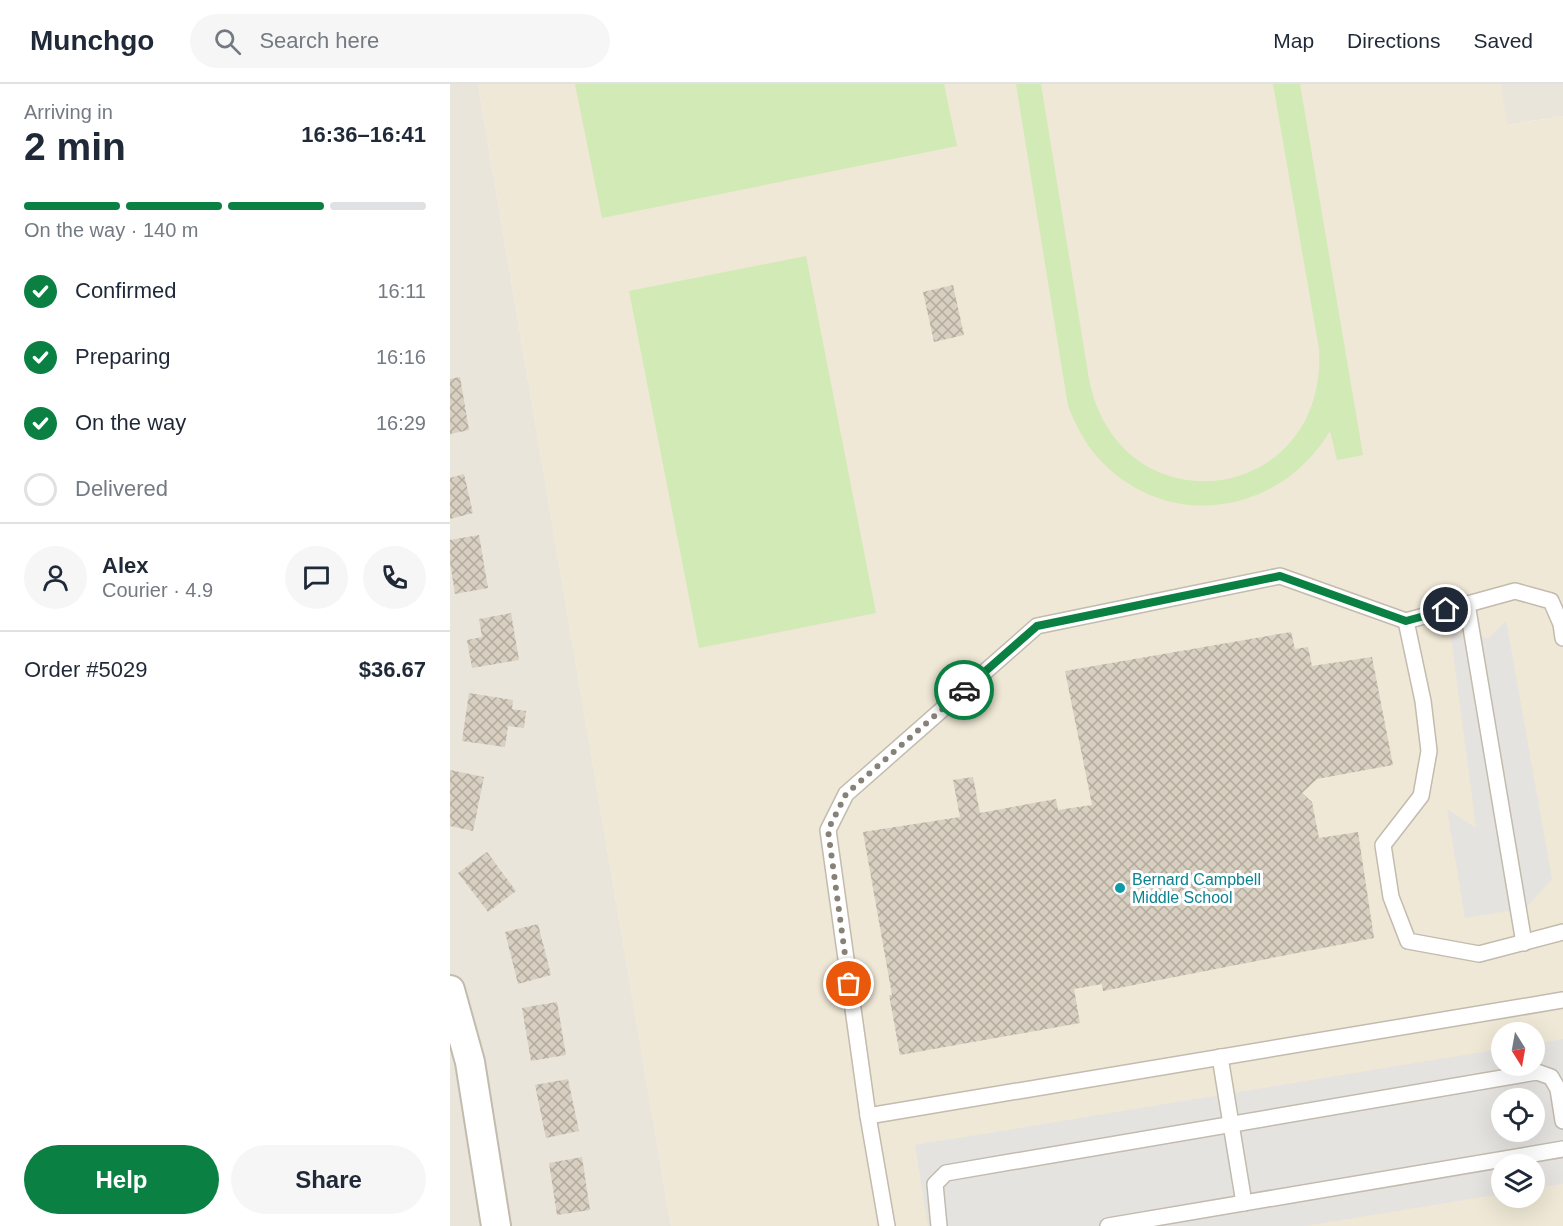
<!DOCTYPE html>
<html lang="en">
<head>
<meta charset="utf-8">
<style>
	:root { --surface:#fff; --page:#f6f6f7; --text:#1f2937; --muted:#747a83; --line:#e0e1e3; --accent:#0b8043 }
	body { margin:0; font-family:Helvetica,sans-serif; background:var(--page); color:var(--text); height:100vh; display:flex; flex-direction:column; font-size:22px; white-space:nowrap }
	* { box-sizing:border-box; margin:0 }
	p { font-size:20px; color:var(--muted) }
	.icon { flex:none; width:33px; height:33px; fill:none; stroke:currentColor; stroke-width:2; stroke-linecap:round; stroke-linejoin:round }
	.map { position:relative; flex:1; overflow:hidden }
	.side { display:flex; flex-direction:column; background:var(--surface); width:450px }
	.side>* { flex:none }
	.needle { width:39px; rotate:169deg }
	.fabs { position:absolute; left:1041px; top:938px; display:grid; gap:12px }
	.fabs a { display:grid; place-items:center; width:54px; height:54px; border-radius:50%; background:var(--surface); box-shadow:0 6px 24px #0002; font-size:30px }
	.pin { position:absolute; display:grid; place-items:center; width:51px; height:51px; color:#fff; margin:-26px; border:3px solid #fff; border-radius:50%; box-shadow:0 2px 6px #0007 }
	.courier { position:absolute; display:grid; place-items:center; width:60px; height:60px; margin:-30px; border:4px solid #0b8043; border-radius:50%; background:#fff; color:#222; box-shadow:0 2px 8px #0007 }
	.overview em { font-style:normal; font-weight:800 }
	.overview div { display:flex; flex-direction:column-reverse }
	.overview { display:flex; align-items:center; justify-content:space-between; height:102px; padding:0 24px }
	h1 { font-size:39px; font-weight:800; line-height:45px }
	.bar { display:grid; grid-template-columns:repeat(4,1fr); gap:9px 6px; align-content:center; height:72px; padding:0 24px }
	.bar i { height:8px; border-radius:4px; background:var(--line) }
	.bar .on { background:var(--accent) }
	.bar p { grid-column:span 4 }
	.line { display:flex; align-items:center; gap:15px; padding:0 24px; border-top:2px solid var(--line) }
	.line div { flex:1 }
	.round { display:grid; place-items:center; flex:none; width:63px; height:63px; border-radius:32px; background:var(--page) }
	ol { padding:0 24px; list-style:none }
	li { display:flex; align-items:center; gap:18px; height:66px }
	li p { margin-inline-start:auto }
	li .icon { padding:6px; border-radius:50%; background:var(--accent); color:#fff; stroke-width:4 }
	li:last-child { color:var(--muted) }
	li i { width:33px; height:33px; border:3px solid var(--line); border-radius:50% }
	.action { display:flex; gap:12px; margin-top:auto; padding:12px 24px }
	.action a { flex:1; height:69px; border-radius:36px; background:var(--accent); color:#fff; font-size:24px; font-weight:800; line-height:69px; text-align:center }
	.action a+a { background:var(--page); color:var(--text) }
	header { display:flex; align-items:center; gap:36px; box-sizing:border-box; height:84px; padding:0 30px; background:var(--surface); border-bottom:2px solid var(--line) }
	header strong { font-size:28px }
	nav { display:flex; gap:33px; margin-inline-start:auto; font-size:21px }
	.search { width:420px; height:54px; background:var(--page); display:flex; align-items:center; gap:15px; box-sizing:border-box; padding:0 21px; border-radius:33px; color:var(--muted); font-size:22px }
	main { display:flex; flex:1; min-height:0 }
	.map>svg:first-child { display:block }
	.residential { fill:#eae5da }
	.education { fill:#efe8d6; fill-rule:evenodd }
	.park { fill:#d2eab5 }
	.parking { fill:#e5e3e0; fill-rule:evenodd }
	.building { fill:url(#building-cross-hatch) }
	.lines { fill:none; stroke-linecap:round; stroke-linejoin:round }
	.service-casing { stroke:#c2bbae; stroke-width:18 }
	.minor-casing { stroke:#c2bbae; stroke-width:32 }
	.service { stroke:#fff; stroke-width:15 }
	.minor { stroke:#fff; stroke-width:28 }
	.done { stroke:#878178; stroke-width:6; stroke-dasharray:0 10.8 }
	.route { stroke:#0b8043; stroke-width:8 }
	.culture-dot { fill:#0f9aa8; stroke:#fff; stroke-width:2 }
	.labels { text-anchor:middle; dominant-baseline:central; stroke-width:6; stroke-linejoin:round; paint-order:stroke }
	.culture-label { font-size:16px; fill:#0d838f; stroke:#fff; text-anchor:start }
</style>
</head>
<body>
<header>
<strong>Munchgo</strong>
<div class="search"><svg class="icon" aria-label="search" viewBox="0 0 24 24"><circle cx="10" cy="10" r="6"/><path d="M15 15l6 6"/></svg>Search here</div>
<nav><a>Map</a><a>Directions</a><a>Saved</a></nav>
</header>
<main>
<section class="side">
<div class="overview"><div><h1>2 min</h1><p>Arriving in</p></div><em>16:36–16:41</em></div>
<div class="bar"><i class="on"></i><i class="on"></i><i class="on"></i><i></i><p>On the way · 140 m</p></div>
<ol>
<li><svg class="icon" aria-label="check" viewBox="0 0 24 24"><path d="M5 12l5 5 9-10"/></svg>Confirmed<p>16:11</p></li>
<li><svg class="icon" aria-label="check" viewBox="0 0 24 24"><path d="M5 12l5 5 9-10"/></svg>Preparing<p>16:16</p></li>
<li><svg class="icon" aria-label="check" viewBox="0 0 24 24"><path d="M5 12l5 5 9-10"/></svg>On the way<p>16:29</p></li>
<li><i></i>Delivered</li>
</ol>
<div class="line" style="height:108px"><a class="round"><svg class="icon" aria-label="person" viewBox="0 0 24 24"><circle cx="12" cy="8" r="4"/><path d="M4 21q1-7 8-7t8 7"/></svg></a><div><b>Alex</b><p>Courier · 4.9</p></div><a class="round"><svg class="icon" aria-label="chat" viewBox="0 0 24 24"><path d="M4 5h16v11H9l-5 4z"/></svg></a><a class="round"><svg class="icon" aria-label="phone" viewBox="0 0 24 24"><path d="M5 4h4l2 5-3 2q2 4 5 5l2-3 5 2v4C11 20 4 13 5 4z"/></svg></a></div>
<div class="line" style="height:78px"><div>Order #5029</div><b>$36.67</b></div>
<div class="action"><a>Help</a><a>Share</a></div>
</section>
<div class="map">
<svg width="1113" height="1142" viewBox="0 0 1113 1142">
	<defs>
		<pattern id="building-cross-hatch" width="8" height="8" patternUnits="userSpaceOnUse" patternTransform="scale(1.5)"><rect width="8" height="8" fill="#d8cfc1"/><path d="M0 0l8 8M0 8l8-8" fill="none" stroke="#b1aa9e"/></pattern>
	</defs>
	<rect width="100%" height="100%" fill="#f6f3ec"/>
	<g class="residential">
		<polygon points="0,0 28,0 221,1142 0,1142"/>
		<polygon points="1050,0 1113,0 1113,32 1057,41"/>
	</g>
	<path class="education" d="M28 0H1050L1058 41 1113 32V1142H221ZM1052 948H1084V981H1052ZM1052 1014H1084V1047H1052ZM1052 1080H1084V1113H1052Z"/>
	<g class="park">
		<polygon points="125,0 494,0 507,62 152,134"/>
		<path d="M566 0H591L639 295C669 448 878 422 869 265L823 0H850L913 371 887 376 880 347C832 428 724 449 654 380 637 364 627 344 618 322Z"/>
		<polygon points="356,172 426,529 249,564 179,207"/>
	</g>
	<g class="parking">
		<polygon points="1056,536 1102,795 1076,824 1015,834 997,725 1026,744 1000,545 1008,551 1039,554"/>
		<path d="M1113 955V1100L1085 1104 1084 1080H1052L1051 1110 855 1142H478L465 1061 1051 965 1052 981H1084L1085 960ZM1052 1014H1084V1047H1052Z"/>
	</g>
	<g class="building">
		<polygon points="503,201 514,251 484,258 473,208"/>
		<polygon points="10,293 19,346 0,350 0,295"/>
		<polygon points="14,390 23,429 0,435 0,394"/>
		<polygon points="29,451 38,504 5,510 0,478 0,456"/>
		<polygon points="61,529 69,576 22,584 17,556 32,553 29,535"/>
		<polygon points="841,548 845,565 858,563 862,582 922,573 943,681 867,695 852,709 862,718 869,754 908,748 924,854 653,907 652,900 624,905 630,939 450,971 439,911 442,911 413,748 510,733 503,696 523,693 530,729 606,715 608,726 642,721 615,587"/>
		<polygon points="19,609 63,616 62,625 76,627 74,644 58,642 55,663 12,657"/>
		<polygon points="0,686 34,693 23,747 0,742"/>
		<polygon points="37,768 66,807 38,828 8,789"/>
		<polygon points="88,840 101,891 68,900 55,848"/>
		<polygon points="107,918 116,971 81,977 72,924"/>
		<polygon points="118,995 129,1047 96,1054 85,1001"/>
		<polygon points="132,1073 140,1126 107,1131 99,1079"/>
	</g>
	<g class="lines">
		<g class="service-casing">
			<g id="service">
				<polyline points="1017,520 1074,859"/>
				<polyline points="956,537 973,617 979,667 971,712 933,761 941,813 958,857 1029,870 1113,848"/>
				<polyline points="1113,554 1111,540 1101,517 1065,507 956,537 830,492 587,542 396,710 378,746 418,1032 1113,916"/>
				<polyline points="770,973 794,1119"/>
				<polyline points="418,1032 437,1142"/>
				<polyline points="489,1142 485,1100 496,1089 1087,988 1101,993 1108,1005 1113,1037"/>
				<polyline points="658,1142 1113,1065"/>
			</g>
		</g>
		<g class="minor-casing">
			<polyline id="minor" points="0,906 20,978 46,1142"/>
		</g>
		<use href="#service" class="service"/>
		<use href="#minor" class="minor"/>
	</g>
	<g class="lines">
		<polyline class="done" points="399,900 378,746 396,710 514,606"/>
		<polyline class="route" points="514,606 587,542 830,492 956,537 996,526"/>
	</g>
	<circle class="culture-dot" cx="670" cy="804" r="6"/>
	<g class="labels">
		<g class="culture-label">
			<text x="682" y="795">Bernard Campbell<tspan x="682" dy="18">Middle School</tspan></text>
		</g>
	</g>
</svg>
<div class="fabs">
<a><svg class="needle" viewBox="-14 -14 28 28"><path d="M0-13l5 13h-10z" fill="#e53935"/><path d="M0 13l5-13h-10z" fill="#747a83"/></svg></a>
<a><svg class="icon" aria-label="locate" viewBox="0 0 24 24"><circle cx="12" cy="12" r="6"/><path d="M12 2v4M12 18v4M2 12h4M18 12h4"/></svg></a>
<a><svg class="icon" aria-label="layers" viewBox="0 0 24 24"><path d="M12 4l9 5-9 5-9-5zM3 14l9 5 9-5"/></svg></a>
</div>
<div class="pin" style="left:399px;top:900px;background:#ea580c"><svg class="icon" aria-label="bag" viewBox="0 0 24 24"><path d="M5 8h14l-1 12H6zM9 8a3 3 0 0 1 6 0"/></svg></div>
<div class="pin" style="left:996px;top:526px;background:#1f2937"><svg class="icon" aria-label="home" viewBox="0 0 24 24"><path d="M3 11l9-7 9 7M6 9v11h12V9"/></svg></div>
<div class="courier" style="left:514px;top:606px"><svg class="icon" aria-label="car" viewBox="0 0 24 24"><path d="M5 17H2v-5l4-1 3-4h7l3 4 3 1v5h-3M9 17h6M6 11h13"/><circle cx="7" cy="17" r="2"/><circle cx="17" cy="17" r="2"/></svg></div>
</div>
</main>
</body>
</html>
